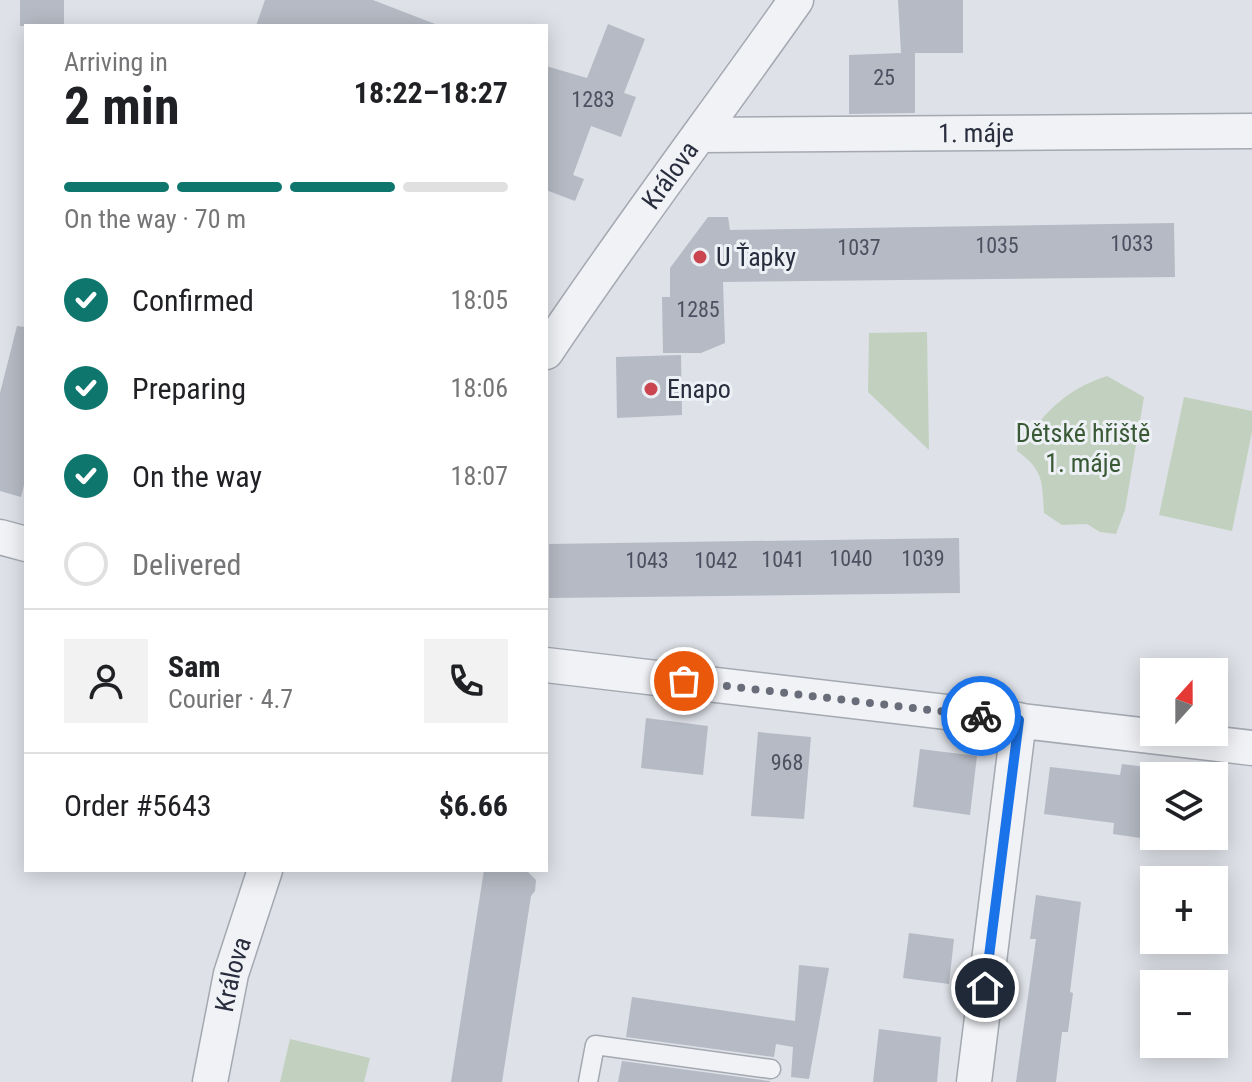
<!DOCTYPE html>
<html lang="en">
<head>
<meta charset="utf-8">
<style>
	:root { --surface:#fff; --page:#f2f2f2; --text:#202124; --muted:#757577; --line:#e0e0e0; --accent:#0f766e }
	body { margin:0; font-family:"Roboto Condensed",sans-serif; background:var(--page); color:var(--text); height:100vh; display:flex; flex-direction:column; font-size:30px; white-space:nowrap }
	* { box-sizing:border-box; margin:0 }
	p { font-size:26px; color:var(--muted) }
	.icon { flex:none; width:44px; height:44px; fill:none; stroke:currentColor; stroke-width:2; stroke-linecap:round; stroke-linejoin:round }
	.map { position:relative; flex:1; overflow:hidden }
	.drawer { position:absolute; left:24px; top:24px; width:524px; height:848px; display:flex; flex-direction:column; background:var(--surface); border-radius:0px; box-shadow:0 4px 20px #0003 }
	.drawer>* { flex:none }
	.needle { width:52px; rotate:21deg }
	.buttons { position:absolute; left:1140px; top:658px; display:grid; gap:16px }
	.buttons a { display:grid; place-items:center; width:88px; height:88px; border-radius:0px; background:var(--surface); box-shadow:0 4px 20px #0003; font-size:40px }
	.pin { position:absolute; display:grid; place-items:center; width:68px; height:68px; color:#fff; margin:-34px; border:4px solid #fff; border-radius:50%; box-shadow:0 2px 8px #0007 }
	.courier { position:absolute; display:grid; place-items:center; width:80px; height:80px; margin:-40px; border:6px solid #1a73e8; border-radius:50%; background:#fff; color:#222; box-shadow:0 2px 10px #0007 }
	.head em { font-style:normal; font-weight:700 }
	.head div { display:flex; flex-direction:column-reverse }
	.head { display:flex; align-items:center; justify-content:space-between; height:136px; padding:0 40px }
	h1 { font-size:52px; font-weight:700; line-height:60px }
	.bar { display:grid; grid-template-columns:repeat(4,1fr); gap:12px 8px; align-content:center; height:96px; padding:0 40px }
	.bar i { height:10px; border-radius:6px; background:var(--line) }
	.bar .active { background:var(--accent) }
	.bar p { grid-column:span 4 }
	.line { display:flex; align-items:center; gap:20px; padding:0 40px; border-top:2px solid var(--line) }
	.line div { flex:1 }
	.round { display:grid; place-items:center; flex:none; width:84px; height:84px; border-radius:0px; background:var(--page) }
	ol { padding:0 40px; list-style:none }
	li { display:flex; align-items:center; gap:24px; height:88px }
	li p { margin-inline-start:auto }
	li .icon { padding:8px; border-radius:50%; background:var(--accent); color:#fff; stroke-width:4 }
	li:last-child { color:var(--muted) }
	li i { width:44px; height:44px; border:4px solid var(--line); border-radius:50% }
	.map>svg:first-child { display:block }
	.green { fill:#c2d1bf }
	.building { fill:#b5bac4 }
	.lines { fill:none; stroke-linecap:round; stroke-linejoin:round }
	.lane-casing { stroke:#a4a8b1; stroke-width:21 }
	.street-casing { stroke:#a4a8b1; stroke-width:37 }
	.lane { stroke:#f1f2f6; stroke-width:18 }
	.street { stroke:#f1f2f6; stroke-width:34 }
	.done { stroke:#686d79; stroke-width:8; stroke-dasharray:0 14.4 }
	.route { stroke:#1a73e8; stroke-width:10 }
	.poi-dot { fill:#ca454d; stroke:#edf0f5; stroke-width:3 }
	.labels { text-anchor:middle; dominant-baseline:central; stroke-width:6; stroke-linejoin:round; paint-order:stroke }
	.number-label { font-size:22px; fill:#4b5160 }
	.street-label { font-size:26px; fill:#282e3e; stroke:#edf0f5 }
	.poi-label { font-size:26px; fill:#282e3e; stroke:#edf0f5; text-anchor:start }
	.park-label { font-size:26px; fill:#395935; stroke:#edf0f5 }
</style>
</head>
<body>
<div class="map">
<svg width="1252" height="1082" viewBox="0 0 1252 1082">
	<rect width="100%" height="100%" fill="#dee1e7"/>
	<g class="green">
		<polygon points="927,332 929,450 868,392 869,333"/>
		<path d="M1107 376 1144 397 1125 510 1116 534 1100 532 1087 524 1062 525 1044 513C1042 482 1044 470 1017 451L1018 433 1034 429C1053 403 1076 386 1107 376Z"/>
		<polygon points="1184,397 1252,411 1252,432 1232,531 1159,515"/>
		<polygon points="290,1039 370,1058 364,1082 280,1082"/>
	</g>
	<g class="building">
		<rect x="20" y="0" width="44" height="26"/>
		<polygon points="265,0 373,0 435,24 256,26"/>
		<polygon points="898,0 963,0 963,53 915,53 915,113 849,114 849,55 901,53"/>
		<polygon points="608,24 645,39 624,93 636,97 621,137 591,126 573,175 584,179 575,201 546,190 546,66 587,78"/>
		<polygon points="708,217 728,217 730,230 1174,223 1175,277 723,282 725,343 701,353 663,353 662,297 670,297 670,268"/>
		<polygon points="17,326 26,327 26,477 21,497 0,491 0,393"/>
		<polygon points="681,355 682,415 617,418 616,357"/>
		<polygon points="959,538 960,593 549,598 549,544"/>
		<polygon points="646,718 708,726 703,775 641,768"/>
		<polygon points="758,732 811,737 804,819 751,816"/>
		<polygon points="920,749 977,756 970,815 913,807"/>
		<polygon points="1122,764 1154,768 1154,840 1113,834 1114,823 1044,814 1050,767 1120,775"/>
		<polygon points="484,870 526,870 536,880 535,891 531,896 502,1082 451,1082"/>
		<polygon points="1036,895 1081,902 1070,992 1073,993 1068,1032 1062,1032 1056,1082 1016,1082 1036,939 1030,939"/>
		<polygon points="909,933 954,939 949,984 903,978"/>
		<polygon points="799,965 829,968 809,1079 791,1077 793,1047 776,1044 774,1057 626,1037 632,997 795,1021"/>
		<polygon points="879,1029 941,1037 937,1082 873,1082"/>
		<polygon points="622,1061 769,1081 770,1081 770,1082 618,1082"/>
	</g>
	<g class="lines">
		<g class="lane-casing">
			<polyline id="lane" points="588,1082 595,1045 771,1069"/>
		</g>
		<g class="street-casing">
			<g id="street">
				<path id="s1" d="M702 135 1252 131"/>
				<path id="s2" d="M546 352C626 232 713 118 796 0"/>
				<polyline points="0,537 26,544"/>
				<polyline points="546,665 1252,748"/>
				<path id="s3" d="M210 1082 231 974 265 870"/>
				<polyline points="974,1082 1019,720"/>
			</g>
		</g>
		<use href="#lane" class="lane"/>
		<use href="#street" class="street"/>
	</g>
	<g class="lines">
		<polyline class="done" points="684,681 981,716"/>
		<polyline class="route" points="981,716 1019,720 985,988"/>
	</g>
	<g class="poi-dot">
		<circle cx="700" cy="257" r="8"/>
		<circle cx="651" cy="389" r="8"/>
	</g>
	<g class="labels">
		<g class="number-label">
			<text x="884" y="77">25</text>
			<text x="593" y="99">1283</text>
			<text x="1132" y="243">1033</text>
			<text x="997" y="245">1035</text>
			<text x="859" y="247">1037</text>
			<text x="698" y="309">1285</text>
			<text x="851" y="558">1040</text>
			<text x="923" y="558">1039</text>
			<text x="783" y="559">1041</text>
			<text x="647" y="560">1043</text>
			<text x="716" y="560">1042</text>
			<text x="787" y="762">968</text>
		</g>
		<g class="street-label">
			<text stroke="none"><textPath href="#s1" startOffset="274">1. máje</textPath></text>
			<text stroke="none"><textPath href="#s2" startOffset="216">Králova</textPath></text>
			<text stroke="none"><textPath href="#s3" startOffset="110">Králova</textPath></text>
		</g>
		<g class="poi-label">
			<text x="716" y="257">U Ťapky</text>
			<text x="667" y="389">Enapo</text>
		</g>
		<g class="park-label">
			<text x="1083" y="433">Dětské hřiště<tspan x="1083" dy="30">1. máje</tspan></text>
		</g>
	</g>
</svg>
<div class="buttons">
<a><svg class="needle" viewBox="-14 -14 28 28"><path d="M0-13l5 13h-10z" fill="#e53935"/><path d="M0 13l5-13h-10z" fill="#757577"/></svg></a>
<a><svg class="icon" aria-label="layers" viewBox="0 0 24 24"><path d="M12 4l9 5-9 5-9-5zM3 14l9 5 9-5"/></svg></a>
<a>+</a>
<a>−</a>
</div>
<div class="pin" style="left:684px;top:681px;background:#ea580c"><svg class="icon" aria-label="bag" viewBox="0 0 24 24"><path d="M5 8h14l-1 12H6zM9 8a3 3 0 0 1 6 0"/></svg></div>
<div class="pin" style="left:985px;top:988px;background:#1f2937"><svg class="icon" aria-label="home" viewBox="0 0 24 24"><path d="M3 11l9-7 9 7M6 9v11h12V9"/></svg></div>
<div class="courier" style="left:981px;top:716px"><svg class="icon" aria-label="bike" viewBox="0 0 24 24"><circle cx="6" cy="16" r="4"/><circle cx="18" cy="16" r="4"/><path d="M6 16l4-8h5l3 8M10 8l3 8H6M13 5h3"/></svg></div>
<section class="drawer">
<div class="head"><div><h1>2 min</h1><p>Arriving in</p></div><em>18:22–18:27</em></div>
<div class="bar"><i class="active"></i><i class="active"></i><i class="active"></i><i></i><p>On the way · 70 m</p></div>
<ol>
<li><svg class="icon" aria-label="check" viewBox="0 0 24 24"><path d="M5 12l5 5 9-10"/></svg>Confirmed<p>18:05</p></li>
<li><svg class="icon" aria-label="check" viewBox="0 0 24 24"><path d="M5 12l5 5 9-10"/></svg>Preparing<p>18:06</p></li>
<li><svg class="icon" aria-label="check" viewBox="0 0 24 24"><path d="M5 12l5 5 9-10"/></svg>On the way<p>18:07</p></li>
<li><i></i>Delivered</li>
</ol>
<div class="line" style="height:144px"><a class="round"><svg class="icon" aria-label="person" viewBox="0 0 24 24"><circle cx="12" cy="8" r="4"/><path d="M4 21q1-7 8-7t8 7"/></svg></a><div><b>Sam</b><p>Courier · 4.7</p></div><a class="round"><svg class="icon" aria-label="phone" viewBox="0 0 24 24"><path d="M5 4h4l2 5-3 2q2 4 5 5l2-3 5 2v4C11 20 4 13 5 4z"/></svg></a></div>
<div class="line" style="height:104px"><div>Order #5643</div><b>$6.66</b></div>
</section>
</div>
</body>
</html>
